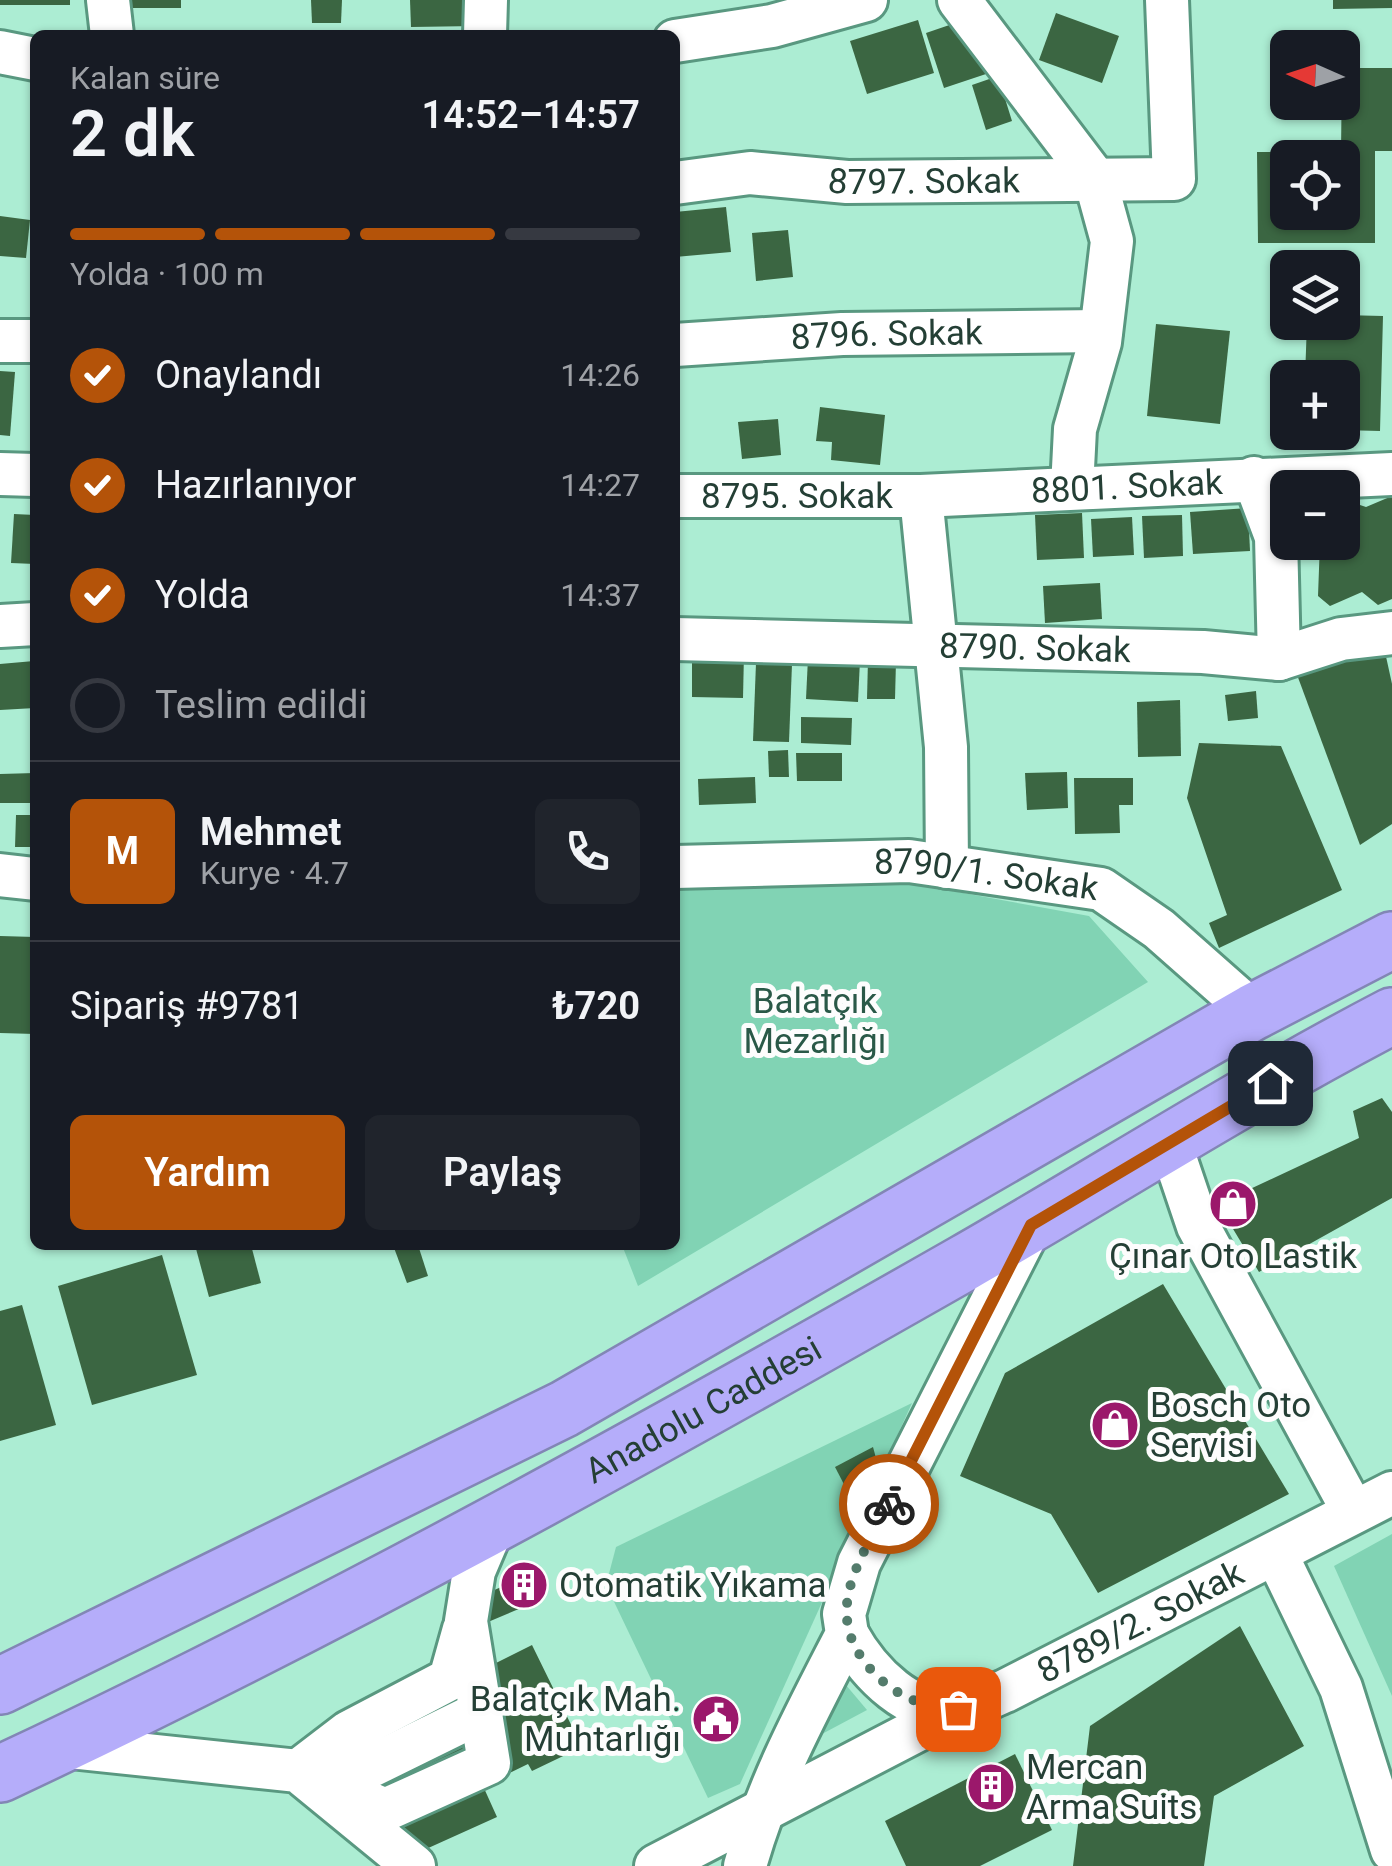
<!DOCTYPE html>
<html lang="tr">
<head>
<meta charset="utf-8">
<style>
	:root { --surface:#171b24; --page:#20242c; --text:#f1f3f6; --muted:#9ea1a6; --line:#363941; --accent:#b45309 }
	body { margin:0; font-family:Roboto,sans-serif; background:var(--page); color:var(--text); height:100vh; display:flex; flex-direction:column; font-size:38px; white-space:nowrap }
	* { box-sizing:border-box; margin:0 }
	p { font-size:32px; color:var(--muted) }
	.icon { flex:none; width:55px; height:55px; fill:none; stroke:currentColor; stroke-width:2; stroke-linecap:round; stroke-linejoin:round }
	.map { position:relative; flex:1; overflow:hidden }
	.panel { position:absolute; left:30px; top:30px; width:650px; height:1220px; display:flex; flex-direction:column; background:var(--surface); border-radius:15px; box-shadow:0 2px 8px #0004 }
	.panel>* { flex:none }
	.needle { width:65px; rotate:273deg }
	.buttons { position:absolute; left:1270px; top:30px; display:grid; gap:20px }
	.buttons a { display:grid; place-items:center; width:90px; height:90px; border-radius:15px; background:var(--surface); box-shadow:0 2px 8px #0004; font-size:50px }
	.pin { position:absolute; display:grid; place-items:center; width:85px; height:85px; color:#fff; margin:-42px; border-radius:20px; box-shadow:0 5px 15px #0006 }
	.courier { position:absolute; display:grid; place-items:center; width:100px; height:100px; margin:-50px; border:8px solid #b45309; border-radius:50%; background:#fff; color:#222; box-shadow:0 2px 12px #0007 }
	.overview em { font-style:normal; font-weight:600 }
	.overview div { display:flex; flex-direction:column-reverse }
	.overview { display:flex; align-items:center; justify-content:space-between; height:170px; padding:0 40px }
	h1 { font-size:65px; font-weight:600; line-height:75px }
	.bar { display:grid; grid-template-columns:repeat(4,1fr); gap:15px 10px; align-content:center; height:120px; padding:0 40px }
	.bar i { height:12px; border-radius:8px; background:var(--line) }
	.bar .on { background:var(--accent) }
	.bar p { grid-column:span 4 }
	.line { display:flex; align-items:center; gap:25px; padding:0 40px; border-top:2px solid var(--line) }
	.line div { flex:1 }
	.round { display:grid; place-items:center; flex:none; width:105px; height:105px; border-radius:15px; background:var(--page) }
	ol { padding:0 40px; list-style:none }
	li { display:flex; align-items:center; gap:30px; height:110px }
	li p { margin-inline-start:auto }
	li .icon { padding:10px; border-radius:50%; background:var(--accent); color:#fff; stroke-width:4 }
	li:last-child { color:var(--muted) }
	li i { width:55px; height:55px; border:5px solid var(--line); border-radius:50% }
	.cta { display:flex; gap:20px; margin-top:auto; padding:20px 40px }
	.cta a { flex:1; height:115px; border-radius:15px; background:var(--accent); color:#fff; font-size:40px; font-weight:600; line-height:115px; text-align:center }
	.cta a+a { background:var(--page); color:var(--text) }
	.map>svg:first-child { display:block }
	.green { fill:#81d3b4 }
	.building { fill:#3b6642; fill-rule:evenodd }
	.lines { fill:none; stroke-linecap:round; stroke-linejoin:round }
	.minor-casing { stroke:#599880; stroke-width:48 }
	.highway-casing { stroke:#8286b5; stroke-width:60 }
	.minor { stroke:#fff; stroke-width:42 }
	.highway { stroke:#b5adfa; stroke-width:55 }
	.done { stroke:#547c6c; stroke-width:10; stroke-dasharray:0 18 }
	.route { stroke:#b45309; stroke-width:12 }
	.labels { text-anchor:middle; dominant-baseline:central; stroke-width:10; stroke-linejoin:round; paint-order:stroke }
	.street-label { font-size:35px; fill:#243f35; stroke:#fdfdfd }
	.park-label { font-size:35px; fill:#2a5948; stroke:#fdfdfd }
	.poi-label { font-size:35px; fill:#243f35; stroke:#fdfdfd; text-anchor:start }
</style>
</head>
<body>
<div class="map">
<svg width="1392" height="1866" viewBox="0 0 1392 1866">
	<rect width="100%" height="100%" fill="#acedd3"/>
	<g class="green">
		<polygon points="887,879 1089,916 1148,982 638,1286 622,1245 675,1245 675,887"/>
		<polygon points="912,1403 740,1784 708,1798 606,1585 616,1547"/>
		<polygon points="1392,1534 1392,1696 1334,1566"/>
		<polygon points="840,1678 867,1710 822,1734 814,1723"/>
	</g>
	<g class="building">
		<rect x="0" y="0" width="70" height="5"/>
		<rect x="131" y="0" width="50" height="8"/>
		<polygon points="311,0 342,0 341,23 312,23"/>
		<polygon points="410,0 476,0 477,26 411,27"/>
		<polygon points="1333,0 1392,0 1392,8 1333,9"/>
		<polygon points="1056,13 1119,36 1102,83 1039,60"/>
		<polygon points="967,19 986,74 944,88 926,33"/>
		<polygon points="918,20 934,73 867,94 850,41"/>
		<path d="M1342 68H1392V151H1375V243H1258L1257 152H1341ZM1288 158H1342V212H1288Z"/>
		<polygon points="998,76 1012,121 986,130 972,85"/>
		<polygon points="726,207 731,252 675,257 675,212"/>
		<polygon points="0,216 30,220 26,258 0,256"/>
		<polygon points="788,230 793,277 756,281 752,233"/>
		<polygon points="1342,315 1383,316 1380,431 1342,430 1342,378 1305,378 1307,322 1342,322"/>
		<polygon points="1156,324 1230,331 1220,424 1147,416"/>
		<polygon points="0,371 15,372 10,436 0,435"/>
		<polygon points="820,407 885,415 880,465 831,460 832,442 816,441"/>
		<polygon points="778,419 781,455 742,459 738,422"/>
		<polygon points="1392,496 1392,599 1378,605 1362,592 1330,606 1318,596 1320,542 1342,542 1342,499 1366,507"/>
		<polygon points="1248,508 1250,551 1193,554 1190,512"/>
		<polygon points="1082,513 1084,558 1037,560 1035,515"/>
		<polygon points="14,514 35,515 35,564 11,563"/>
		<polygon points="1182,515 1183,556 1144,558 1142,516"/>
		<polygon points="1132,517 1134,555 1093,557 1091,519"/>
		<polygon points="1100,583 1102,619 1045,623 1043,586"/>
		<polygon points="692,652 744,653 743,698 692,697"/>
		<polygon points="1385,652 1392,684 1392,824 1360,845 1296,672"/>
		<polygon points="808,658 860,660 858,702 806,699"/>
		<polygon points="868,660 896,661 895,699 867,699"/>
		<polygon points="34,661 35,708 0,710 0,664"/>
		<polygon points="756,663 792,664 789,742 753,741"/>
		<polygon points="1256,691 1258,718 1228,721 1225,695"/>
		<polygon points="1180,700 1181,756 1138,757 1137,702"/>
		<polygon points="801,717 852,718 851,745 801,743"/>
		<polygon points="1199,743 1281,746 1342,890 1219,948 1209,923 1227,915 1187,798"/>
		<polygon points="788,750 789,777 769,777 768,751"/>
		<polygon points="796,753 842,753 842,781 797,781"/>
		<polygon points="1067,772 1068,808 1027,810 1025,773"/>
		<polygon points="35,773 35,803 0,803 0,774"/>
		<polygon points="755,777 756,803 699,805 698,779"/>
		<polygon points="1074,778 1133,778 1133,805 1119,805 1120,833 1075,834"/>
		<polygon points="16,815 35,815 35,847 15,847"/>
		<polygon points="0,936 35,937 35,1034 0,1033"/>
		<polygon points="1382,1098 1392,1112 1392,1198 1259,1272 1218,1204 1359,1138 1353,1111"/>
		<polygon points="195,1245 251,1245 261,1283 209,1297"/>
		<polygon points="393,1245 418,1245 428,1276 407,1283"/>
		<polygon points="162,1255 197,1375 92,1405 58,1286"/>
		<polygon points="1163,1284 1289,1494 1098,1593 1051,1514 960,1476 1005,1373"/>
		<polygon points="22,1305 56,1425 0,1441 0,1311"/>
		<polygon points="873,1447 880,1473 849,1494 835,1467"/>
		<polygon points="536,1572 545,1598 488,1622 478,1597"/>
		<polygon points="1240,1626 1304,1746 1214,1796 1204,1866 1073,1866 1090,1726"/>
		<polygon points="532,1645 582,1747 532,1771 528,1764 483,1786 497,1817 415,1854 353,1717 482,1670"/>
		<polygon points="713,1699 734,1708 735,1734 710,1740 697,1720"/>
		<polygon points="1015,1754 1052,1830 980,1866 906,1866 885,1821"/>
	</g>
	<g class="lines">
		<g class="minor-casing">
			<g id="minor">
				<polyline points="108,0 112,35"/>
				<polyline points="959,0 1095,179 1112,241 1100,342 1075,429 1072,488"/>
				<polyline points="485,35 486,0"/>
				<polyline points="675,41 772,26 866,0"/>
				<polyline points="0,52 35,59"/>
				<path id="s1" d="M675 183 750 173 847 182 1174 179 1167 0"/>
				<polyline points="0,341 35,341"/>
				<path id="s2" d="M675 345 842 334 1101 331"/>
				<polyline points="0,474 35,475"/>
				<polyline points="1254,478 1276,537 1279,659"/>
				<path id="s3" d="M675 496H921L1392 474"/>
				<polyline points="921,496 946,747 947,867"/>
				<polyline points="0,626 35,624"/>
				<path id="s4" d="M675 639 1203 652 1279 659 1341 639 1392 633"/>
				<path id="s5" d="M675 867 909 861 1101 889 1159 929 1253 1012"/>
				<polyline points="0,875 35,879"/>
				<polyline points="1170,1143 1198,1226 1353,1511"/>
				<polyline points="1276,1554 1341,1688 1392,1850"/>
				<path id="s6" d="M847 1634C868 1672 911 1719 960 1709 975 1705 990 1697 1005 1691L1392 1493"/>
				<polyline points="61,1746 298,1771 414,1866"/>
				<polyline points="298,1771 385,1810 489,1763 466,1621 474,1571 494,1524"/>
				<polyline points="298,1771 349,1732 450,1679 464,1629"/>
				<polyline points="309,1771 363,1770 481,1712"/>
				<polyline points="656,1866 958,1709"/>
				<path d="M745 1866C768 1783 808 1710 847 1634L844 1614 859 1563 1031 1225"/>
			</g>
		</g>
		<g class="highway-casing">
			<g id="highway">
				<polyline points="0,1686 564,1409 1253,1012 1392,940"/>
				<path id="s7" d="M0 1774C329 1620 648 1443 964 1263 1107 1181 1246 1092 1392 1016"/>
			</g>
		</g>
		<use href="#minor" class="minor"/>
		<use href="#highway" class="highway"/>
	</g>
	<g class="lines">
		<path class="done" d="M889 1504C858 1564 819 1616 875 1674 899 1698 925 1708 958 1709"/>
		<polyline class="route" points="889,1504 1031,1225 1270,1083"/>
	</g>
	<defs>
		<g id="shop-disc" transform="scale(2.5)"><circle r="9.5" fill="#9b186b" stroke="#fdfdfd"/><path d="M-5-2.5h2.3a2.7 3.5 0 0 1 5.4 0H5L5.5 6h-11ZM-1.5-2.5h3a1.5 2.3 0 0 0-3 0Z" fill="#fff"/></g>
		<g id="building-disc" transform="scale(2.5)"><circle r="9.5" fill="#9b186b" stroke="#fdfdfd"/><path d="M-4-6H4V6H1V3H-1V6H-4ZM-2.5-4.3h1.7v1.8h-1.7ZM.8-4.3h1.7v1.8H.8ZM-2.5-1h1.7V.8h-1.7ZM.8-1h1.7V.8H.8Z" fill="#fff"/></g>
		<g id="civic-disc" transform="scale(2.5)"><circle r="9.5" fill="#9b186b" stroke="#fdfdfd"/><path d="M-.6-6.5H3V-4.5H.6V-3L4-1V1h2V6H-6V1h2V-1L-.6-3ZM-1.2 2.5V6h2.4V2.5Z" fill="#fff"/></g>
	</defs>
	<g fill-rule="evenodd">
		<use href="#shop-disc" x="1233" y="1204"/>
		<use href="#shop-disc" x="1115" y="1425"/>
		<use href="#building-disc" x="524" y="1585"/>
		<use href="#civic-disc" x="716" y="1719"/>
		<use href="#building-disc" x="991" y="1787"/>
	</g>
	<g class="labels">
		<g class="street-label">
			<text stroke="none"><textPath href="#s1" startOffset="250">8797. Sokak</textPath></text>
			<text stroke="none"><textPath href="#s2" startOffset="212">8796. Sokak</textPath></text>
			<text stroke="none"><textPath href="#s3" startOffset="452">8801. Sokak</textPath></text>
			<text stroke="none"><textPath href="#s3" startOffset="122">8795. Sokak</textPath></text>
			<text stroke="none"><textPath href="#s4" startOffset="360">8790. Sokak</textPath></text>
			<text stroke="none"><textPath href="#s5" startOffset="312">8790/1. Sokak</textPath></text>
			<text stroke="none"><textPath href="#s7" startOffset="792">Anadolu Caddesi</textPath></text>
			<text stroke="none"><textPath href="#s6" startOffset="345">8789/2. Sokak</textPath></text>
		</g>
		<g class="park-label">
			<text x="815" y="1001">Balatçık<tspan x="815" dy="40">Mezarlığı</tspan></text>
		</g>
		<g class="poi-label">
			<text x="1233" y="1256" text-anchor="middle">Çınar Oto Lastik</text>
			<text x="1150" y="1405">Bosch Oto<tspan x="1150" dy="40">Servisi</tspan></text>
			<text x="559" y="1585">Otomatik Yıkama</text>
			<text x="681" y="1699" text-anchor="end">Balatçık Mah.<tspan x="681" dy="40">Muhtarlığı</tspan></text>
			<text x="1026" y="1767">Mercan<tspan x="1026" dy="40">Arma Suits</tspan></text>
		</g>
	</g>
</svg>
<div class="buttons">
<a><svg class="needle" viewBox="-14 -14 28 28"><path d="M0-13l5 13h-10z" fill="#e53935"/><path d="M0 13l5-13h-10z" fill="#9ea1a6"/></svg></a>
<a><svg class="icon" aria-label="locate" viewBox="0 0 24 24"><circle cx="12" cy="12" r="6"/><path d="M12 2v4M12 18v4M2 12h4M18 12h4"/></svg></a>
<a><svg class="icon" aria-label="layers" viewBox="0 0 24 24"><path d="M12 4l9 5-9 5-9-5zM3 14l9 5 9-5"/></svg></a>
<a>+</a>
<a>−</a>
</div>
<div class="pin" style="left:958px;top:1709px;background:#ea580c"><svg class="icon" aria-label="bag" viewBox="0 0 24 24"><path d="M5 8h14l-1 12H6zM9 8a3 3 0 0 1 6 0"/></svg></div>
<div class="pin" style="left:1270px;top:1083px;background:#1f2937"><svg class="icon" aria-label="home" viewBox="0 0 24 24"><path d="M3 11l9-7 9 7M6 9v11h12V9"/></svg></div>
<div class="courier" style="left:889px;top:1504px"><svg class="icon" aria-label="bike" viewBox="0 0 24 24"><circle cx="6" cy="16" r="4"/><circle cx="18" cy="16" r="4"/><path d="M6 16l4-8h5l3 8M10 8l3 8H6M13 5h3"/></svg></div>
<section class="panel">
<div class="overview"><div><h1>2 dk</h1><p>Kalan süre</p></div><em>14:52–14:57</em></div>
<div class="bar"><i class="on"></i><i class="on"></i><i class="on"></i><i></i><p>Yolda · 100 m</p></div>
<ol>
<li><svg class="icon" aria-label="check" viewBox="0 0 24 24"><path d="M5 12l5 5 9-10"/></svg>Onaylandı<p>14:26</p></li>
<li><svg class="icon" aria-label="check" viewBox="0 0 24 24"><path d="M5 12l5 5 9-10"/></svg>Hazırlanıyor<p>14:27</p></li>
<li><svg class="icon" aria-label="check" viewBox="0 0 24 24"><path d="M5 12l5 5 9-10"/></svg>Yolda<p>14:37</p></li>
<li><i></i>Teslim edildi</li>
</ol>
<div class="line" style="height:180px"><b class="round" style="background:var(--accent);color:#fff">M</b><div><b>Mehmet</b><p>Kurye · 4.7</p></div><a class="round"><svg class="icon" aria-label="phone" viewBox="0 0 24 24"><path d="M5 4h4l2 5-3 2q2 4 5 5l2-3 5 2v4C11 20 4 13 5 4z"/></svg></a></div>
<div class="line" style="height:130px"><div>Sipariş #9781</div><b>₺720</b></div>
<div class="cta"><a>Yardım</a><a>Paylaş</a></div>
</section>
</div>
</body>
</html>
